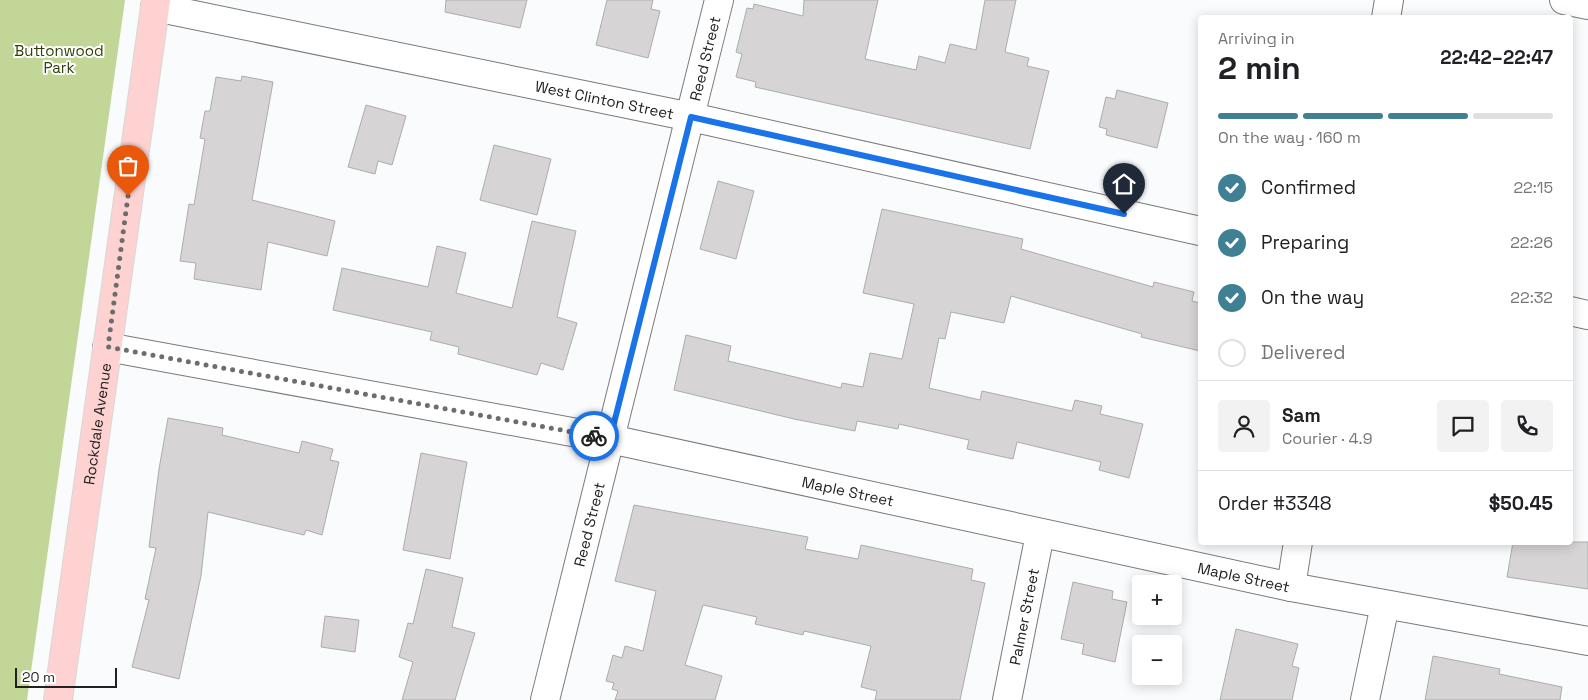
<!DOCTYPE html>
<html lang="en">
<head>
<meta charset="utf-8">
<style>
	:root { --surface:#fff; --page:#f2f2f2; --text:#202124; --muted:#757577; --line:#e0e0e0; --accent:#408094 }
	body { margin:0; font-family:"Space Grotesk",sans-serif; background:var(--page); color:var(--text); height:100vh; display:flex; flex-direction:column; font-size:19px; white-space:nowrap }
	* { box-sizing:border-box; margin:0 }
	p { font-size:16px; color:var(--muted) }
	.icon { flex:none; width:28px; height:28px; fill:none; stroke:currentColor; stroke-width:2; stroke-linecap:round; stroke-linejoin:round }
	.map { position:relative; flex:1; overflow:hidden }
	.panel { position:absolute; left:1198px; top:15px; width:375px; height:530px; display:flex; flex-direction:column; background:var(--surface); border-radius:5px; box-shadow:0 2px 12px #0003 }
	.panel>* { flex:none }
	.fabs { position:absolute; left:1132px; top:575px; display:grid; gap:10px }
	.fabs a { display:grid; place-items:center; width:50px; height:50px; border-radius:5px; background:var(--surface); box-shadow:0 2px 12px #0003; font-size:25px }
	.scale { position:absolute; left:15px; bottom:12px; width:102px; box-sizing:border-box; padding-left:5px; border:2px solid #212121; border-top:0; font-size:14px; line-height:18px; white-space:nowrap; color:#212121; -webkit-text-stroke:4px #fff; paint-order:stroke }
	.pin { position:absolute; display:grid; place-items:center; width:42px; height:42px; color:#fff; margin:-51px -21px; border-radius:50% 50% 50% 0; rotate:-45deg; box-shadow:0 0 5px #0007 }
	.pin .icon { rotate:45deg }
	.courier { position:absolute; display:grid; place-items:center; width:50px; height:50px; margin:-25px; border:4px solid #1a73e8; border-radius:50%; background:#fff; color:#222; box-shadow:0 1px 6px #0007 }
	.head em { font-style:normal; font-weight:700 }
	.head div { display:flex; flex-direction:column-reverse }
	.head { display:flex; align-items:center; justify-content:space-between; height:85px; padding:0 20px }
	h1 { font-size:32px; font-weight:700; line-height:38px }
	.bar { display:grid; grid-template-columns:repeat(4,1fr); gap:8px 5px; align-content:center; height:60px; padding:0 20px }
	.bar i { height:6px; border-radius:4px; background:var(--line) }
	.bar .selected { background:var(--accent) }
	.bar p { grid-column:span 4 }
	.line { display:flex; align-items:center; gap:12px; padding:0 20px; border-top:1px solid var(--line) }
	.line div { flex:1 }
	.round { display:grid; place-items:center; flex:none; width:52px; height:52px; border-radius:5px; background:var(--page) }
	ol { padding:0 20px; list-style:none }
	li { display:flex; align-items:center; gap:15px; height:55px }
	li p { margin-inline-start:auto }
	li .icon { padding:5px; border-radius:50%; background:var(--accent); color:#fff; stroke-width:4 }
	li:last-child { color:var(--muted) }
	li i { width:28px; height:28px; border:2px solid var(--line); border-radius:50% }
	.map>svg:first-child { display:block }
	.green { fill:#c2d797 }
	.building { fill:#d6d4d4; stroke:#adacac }
	.lines { fill:none; stroke-linecap:round; stroke-linejoin:round }
	.minor-casing { stroke:#797a7b; stroke-width:30 }
	.major-casing { stroke:#d7d7d7; stroke-width:30 }
	.minor { stroke:#fff; stroke-width:28 }
	.major { stroke:#fed2d0; stroke-width:28 }
	.done { stroke:#6d6d6e; stroke-width:5; stroke-dasharray:0 9 }
	.route { stroke:#1a73e8; stroke-width:6 }
	.labels { text-anchor:middle; dominant-baseline:central; stroke-width:4; stroke-linejoin:round; paint-order:stroke }
	.park-label { font-size:15px; fill:#313e07; stroke:#fff }
	.street-label { font-size:15px; fill:#212121; stroke:#fff }
</style>
</head>
<body>
<div class="map">
<svg width="1588" height="700" viewBox="0 0 1588 700">
	<rect width="100%" height="100%" fill="#fafbfc"/>
	<polygon class="green" points="0,0 125,0 27,700 0,700"/>
	<g class="building">
		<polygon points="446,0 527,0 520,28 445,12"/>
		<polygon points="607,0 653,0 651,9 660,11 648,58 596,45"/>
		<polygon points="804,0 878,0 865,59 916,70 919,56 945,63 950,44 976,50 985,0 1016,0 1005,52 1029,58 1027,66 1049,71 1030,149 755,87 756,82 736,77 742,54 736,52 747,8 753,9 754,4 803,16"/>
		<polygon points="242,76 273,82 252,200 335,221 327,256 268,242 261,290 194,279 196,263 180,261 189,204 194,205 205,139 200,138 205,111 210,111 216,77 241,81"/>
		<polygon points="1117,90 1168,103 1157,148 1106,135 1107,129 1099,127 1106,97 1115,99"/>
		<polygon points="366,105 406,116 392,165 378,161 375,174 348,167"/>
		<polygon points="494,145 551,159 537,215 480,200"/>
		<polygon points="718,181 754,191 736,259 700,249"/>
		<polygon points="882,209 1023,239 1021,249 1153,287 1154,282 1194,292 1192,301 1200,303 1200,351 1141,337 1142,334 1011,296 1004,323 951,312 945,339 939,338 929,388 980,400 982,391 1072,411 1075,400 1102,406 1100,414 1143,424 1129,478 1099,470 1101,462 1017,442 1013,459 967,449 969,440 899,424 898,429 857,421 855,431 794,419 674,390 686,335 731,346 728,361 841,388 842,383 863,387 870,353 902,359 914,304 863,293"/>
		<polygon points="532,221 576,231 557,317 577,323 563,370 541,363 537,375 458,354 459,347 430,340 432,332 333,310 342,268 428,287 437,246 466,253 456,293 512,308"/>
		<polygon points="168,418 223,428 222,435 299,453 302,441 333,449 330,460 339,462 322,535 306,530 304,535 208,512 201,576 179,679 132,667 149,600 145,599 156,548 149,547 159,469"/>
		<polygon points="421,453 467,462 450,559 403,550"/>
		<polygon points="634,505 808,537 805,549 858,559 861,545 973,569 971,580 985,583 960,700 875,700 877,691 861,687 871,646 804,631 803,635 755,624 757,617 703,605 685,665 722,676 715,700 615,700 618,691 612,689 614,683 606,681 613,655 622,658 625,646 643,651 656,591 615,581"/>
		<polygon points="1513,542 1588,542 1588,589 1507,577"/>
		<polygon points="426,569 463,578 452,627 475,633 455,700 402,700 413,662 399,657 408,623 413,624"/>
		<polygon points="1073,582 1113,591 1112,599 1127,602 1115,662 1082,654 1084,644 1061,639"/>
		<polygon points="325,616 359,620 355,652 321,647"/>
		<polygon points="1236,629 1298,644 1292,666 1299,668 1292,700 1220,700"/>
		<polygon points="1433,656 1500,669 1499,674 1562,687 1560,700 1425,700"/>
	</g>
	<g class="lines">
		<g class="minor-casing">
			<g id="minor">
				<polyline points="1564,0 1588,5"/>
				<path id="s1" d="M155 7 691 117 1200 231"/>
				<polyline points="1386,18 1389,0"/>
				<polyline points="1570,311 1588,315"/>
				<path id="s2" d="M107 347 610 439 1291 587 1588 641"/>
				<polyline points="1291,587 1298,542"/>
				<path id="s3" d="M545 700 719 0"/>
				<path id="s4" d="M1007 700 1040 534"/>
				<polyline points="1365,700 1385,605"/>
			</g>
		</g>
		<g class="major-casing">
			<g id="major">
				<path id="s5" d="M58 700 156 0"/>
			</g>
		</g>
		<use href="#minor" class="minor"/>
		<use href="#major" class="major"/>
	</g>
	<g class="lines">
		<polyline class="done" points="128,196 108,347 594,436"/>
		<polyline class="route" points="594,436 610,439 691,117 1124,214"/>
	</g>
	<g class="labels">
		<g class="park-label">
			<text x="59" y="50">Buttonwood<tspan x="59" dy="17">Park</tspan></text>
		</g>
		<g class="street-label">
			<text stroke="none"><textPath href="#s3" startOffset="661">Reed Street</textPath></text>
			<text stroke="none"><textPath href="#s1" startOffset="459">West Clinton Street</textPath></text>
			<text stroke="none"><textPath href="#s5" startOffset="279">Rockdale Avenue</textPath></text>
			<text stroke="none"><textPath href="#s2" startOffset="755">Maple Street</textPath></text>
			<text stroke="none"><textPath href="#s3" startOffset="181">Reed Street</textPath></text>
			<text stroke="none"><textPath href="#s2" startOffset="1160">Maple Street</textPath></text>
			<text stroke="none"><textPath href="#s4" startOffset="85">Palmer Street</textPath></text>
		</g>
	</g>
</svg>
<div class="fabs">
<a>+</a>
<a>−</a>
</div>
<div class="scale">20 m</div>
<div class="pin" style="left:128px;top:196px;background:#ea580c"><svg class="icon" aria-label="bag" viewBox="0 0 24 24"><path d="M5 8h14l-1 12H6zM9 8a3 3 0 0 1 6 0"/></svg></div>
<div class="pin" style="left:1124px;top:214px;background:#1f2937"><svg class="icon" aria-label="home" viewBox="0 0 24 24"><path d="M3 11l9-7 9 7M6 9v11h12V9"/></svg></div>
<div class="courier" style="left:594px;top:436px"><svg class="icon" aria-label="bike" viewBox="0 0 24 24"><circle cx="6" cy="16" r="4"/><circle cx="18" cy="16" r="4"/><path d="M6 16l4-8h5l3 8M10 8l3 8H6M13 5h3"/></svg></div>
<section class="panel">
<div class="head"><div><h1>2 min</h1><p>Arriving in</p></div><em>22:42–22:47</em></div>
<div class="bar"><i class="selected"></i><i class="selected"></i><i class="selected"></i><i></i><p>On the way · 160 m</p></div>
<ol>
<li><svg class="icon" aria-label="check" viewBox="0 0 24 24"><path d="M5 12l5 5 9-10"/></svg>Confirmed<p>22:15</p></li>
<li><svg class="icon" aria-label="check" viewBox="0 0 24 24"><path d="M5 12l5 5 9-10"/></svg>Preparing<p>22:26</p></li>
<li><svg class="icon" aria-label="check" viewBox="0 0 24 24"><path d="M5 12l5 5 9-10"/></svg>On the way<p>22:32</p></li>
<li><i></i>Delivered</li>
</ol>
<div class="line" style="height:90px"><a class="round"><svg class="icon" aria-label="person" viewBox="0 0 24 24"><circle cx="12" cy="8" r="4"/><path d="M4 21q1-7 8-7t8 7"/></svg></a><div><b>Sam</b><p>Courier · 4.9</p></div><a class="round"><svg class="icon" aria-label="chat" viewBox="0 0 24 24"><path d="M4 5h16v11H9l-5 4z"/></svg></a><a class="round"><svg class="icon" aria-label="phone" viewBox="0 0 24 24"><path d="M5 4h4l2 5-3 2q2 4 5 5l2-3 5 2v4C11 20 4 13 5 4z"/></svg></a></div>
<div class="line" style="height:65px"><div>Order #3348</div><b>$50.45</b></div>
</section>
</div>
</body>
</html>
